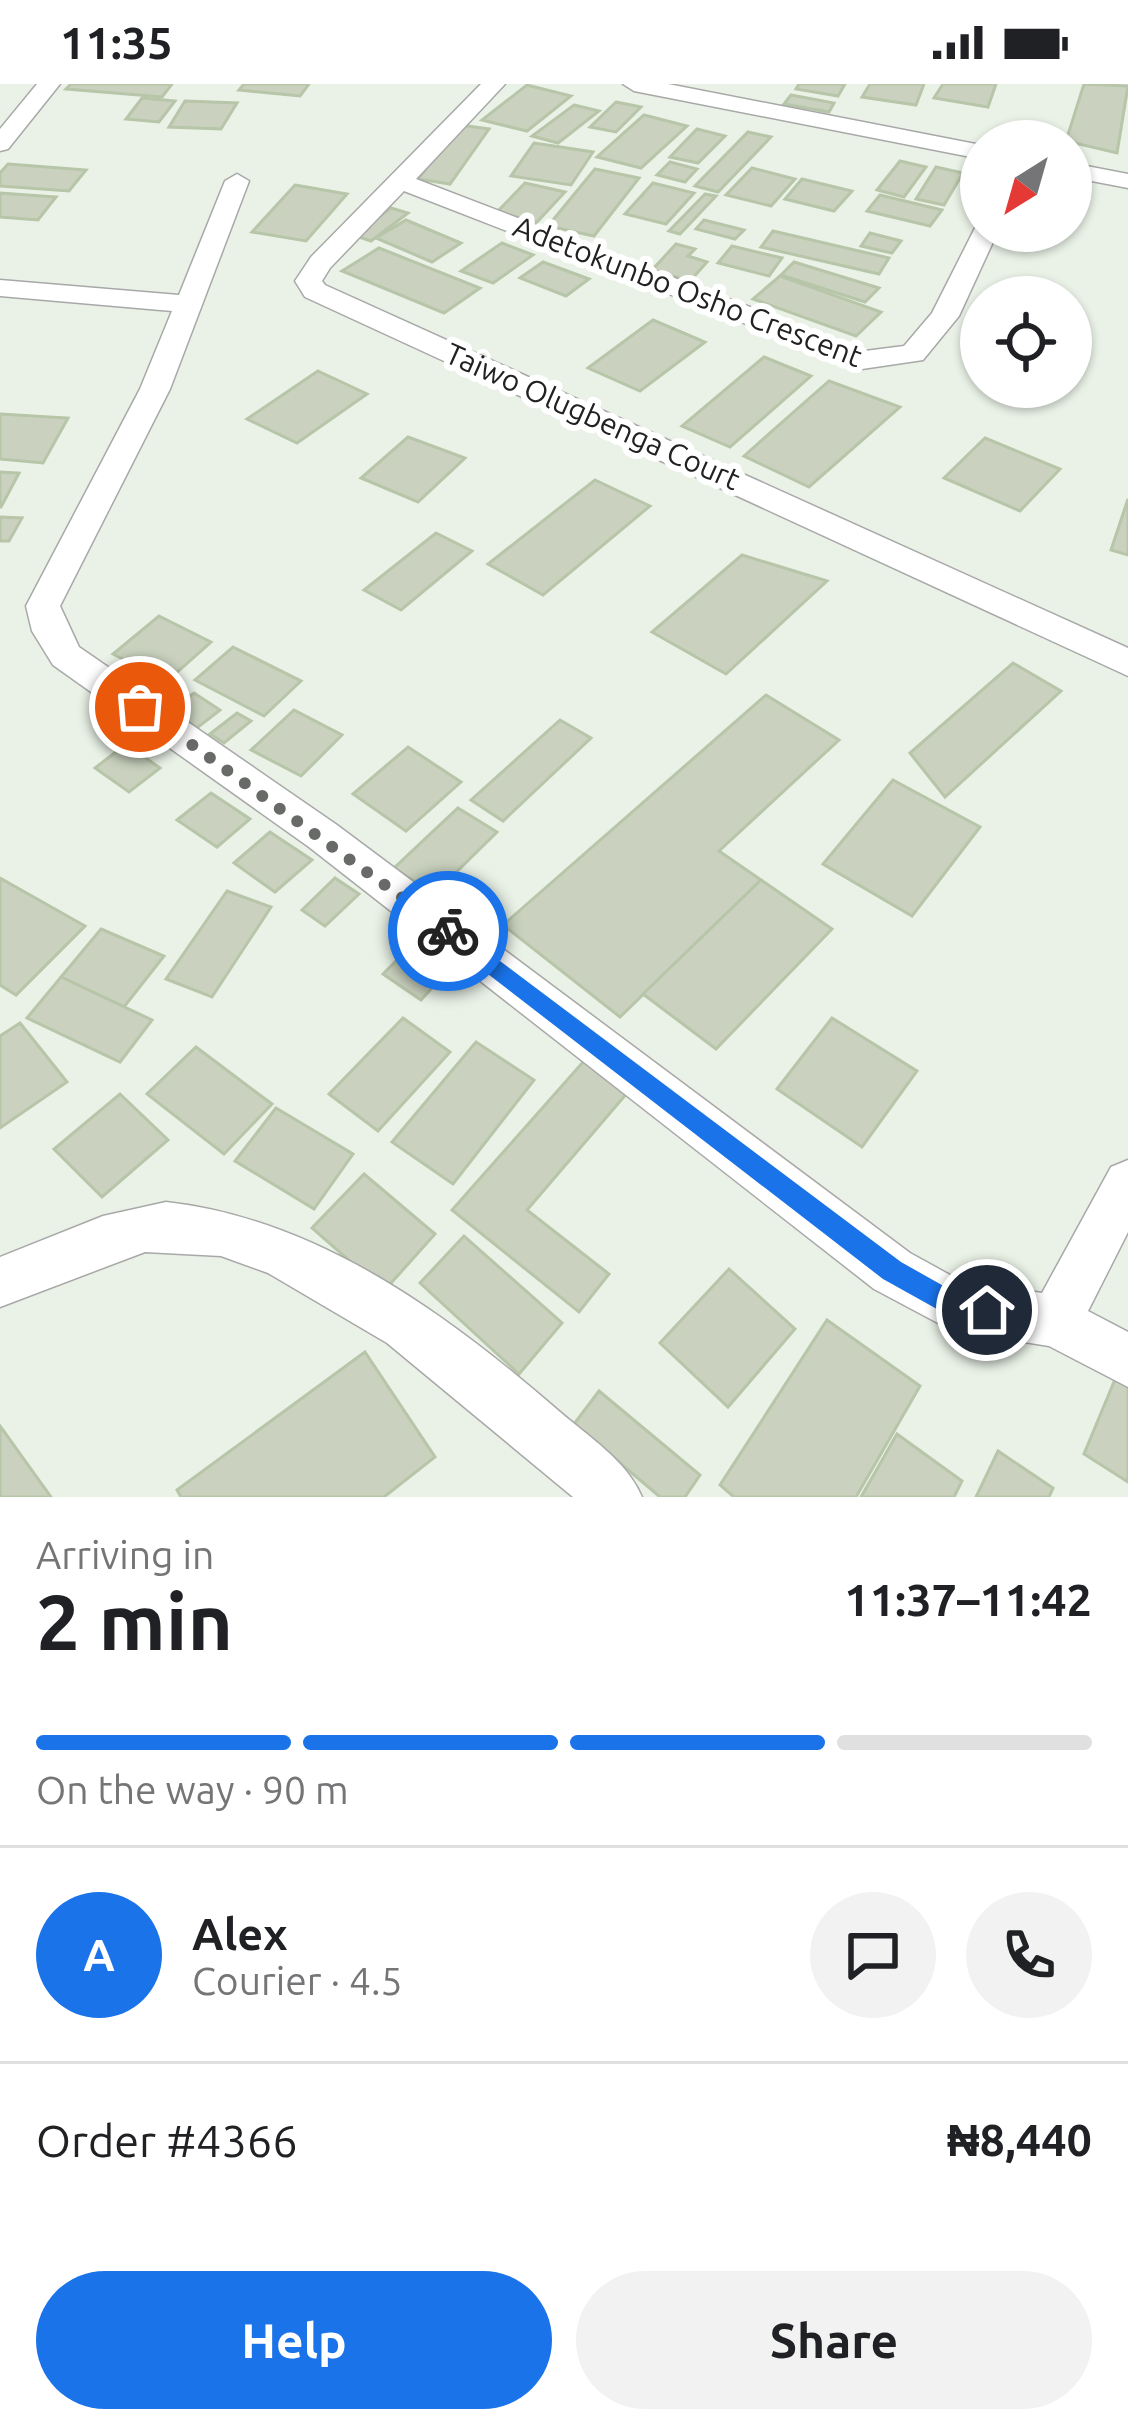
<!DOCTYPE html>
<html lang="en">
<head>
<meta charset="utf-8">
<style>
	:root { --surface:#fff; --page:#f2f2f2; --text:#202124; --muted:#757577; --line:#e0e0e0; --accent:#1a73e8 }
	body { margin:0; font-family:Ubuntu,sans-serif; background:var(--page); color:var(--text); height:100vh; display:flex; flex-direction:column; font-size:45px; white-space:nowrap }
	* { box-sizing:border-box; margin:0 }
	p { font-size:39px; color:var(--muted) }
	.icon { flex:none; width:66px; height:66px; fill:none; stroke:currentColor; stroke-width:2; stroke-linecap:round; stroke-linejoin:round }
	.map { position:relative; height:1413px; overflow:hidden }
	.details { display:flex; flex-direction:column; background:var(--surface); flex:1 }
	.details>* { flex:none }
	.needle { width:78px; rotate:217deg }
	.buttons { position:absolute; left:960px; top:36px; display:grid; gap:24px }
	.buttons a { display:grid; place-items:center; width:132px; height:132px; border-radius:50%; background:var(--surface); box-shadow:0 3px 9px #0004; font-size:60px }
	.pin { position:absolute; display:grid; place-items:center; width:102px; height:102px; color:#fff; margin:-51px; border:6px solid #fff; border-radius:50%; box-shadow:0 3px 12px #0007 }
	.courier { position:absolute; display:grid; place-items:center; width:120px; height:120px; margin:-60px; border:9px solid #1a73e8; border-radius:50%; background:#fff; color:#222; box-shadow:0 3px 15px #0007 }
	.summary em { font-style:normal; font-weight:600 }
	.summary div { display:flex; flex-direction:column-reverse }
	.summary { display:flex; align-items:center; justify-content:space-between; height:204px; padding:0 36px }
	h1 { font-size:78px; font-weight:600; line-height:90px }
	.bar { display:grid; grid-template-columns:repeat(4,1fr); gap:18px 12px; align-content:center; height:144px; padding:0 36px }
	.bar i { height:15px; border-radius:9px; background:var(--line) }
	.bar .selected { background:var(--accent) }
	.bar p { grid-column:span 4 }
	.line { display:flex; align-items:center; gap:30px; padding:0 36px; border-top:3px solid var(--line) }
	.line div { flex:1 }
	.round { display:grid; place-items:center; flex:none; width:126px; height:126px; border-radius:63px; background:var(--page) }
	.action { display:flex; gap:24px; margin-top:auto; padding:24px 36px }
	.action a { flex:1; height:138px; border-radius:72px; background:var(--accent); color:#fff; font-size:48px; font-weight:600; line-height:138px; text-align:center }
	.action a+a { background:var(--page); color:var(--text) }
	.status { display:flex; justify-content:space-between; align-items:center; height:84px; padding:0 60px; background:var(--surface); direction:ltr }
	.status svg { height:33px; fill:currentColor }
	.map>svg:first-child { display:block }
	.building { fill:#cad2bf; stroke:#b7c5a8; stroke-width:3 }
	.lines { fill:none; stroke-linecap:round; stroke-linejoin:round }
	.street-casing { stroke:#a8a8a8; stroke-width:3 }
	.street { fill:#fff; fill-rule:evenodd }
	.route { fill:#1a73e8 }
	.done { stroke:#676a66; stroke-width:12; stroke-dasharray:0 21.6 }
	.labels { text-anchor:middle; dominant-baseline:central; stroke-width:12; stroke-linejoin:round; paint-order:stroke }
	.far-street-label { font-size:30px; fill:#212121; stroke:#fff }
</style>
</head>
<body>
<div class="status"><b>11:35</b><svg viewBox="0 0 49 12"><path d="M0 12V9h3v3zM5 12V6h3v6zM10 12V3h3v9zM15 12V0h3v12zM26 1h20v11H26zM47 4h2v5h-2z"/></svg></div>
<div class="map">
<svg width="1128" height="1413" viewBox="0 0 1128 1413">
	<rect width="100%" height="100%" fill="#eaf2e7"/>
	<g class="building">
		<polygon points="71,0 172,0 162,13 66,5"/>
		<polygon points="244,0 309,0 300,12 239,6"/>
		<polygon points="799,0 845,0 838,12 796,5"/>
		<polygon points="870,0 924,0 916,21 862,13"/>
		<polygon points="943,0 996,0 988,23 934,14"/>
		<polygon points="1084,0 1128,2 1117,69 1066,57"/>
		<polygon points="527,1 571,12 527,47 482,36"/>
		<polygon points="791,11 834,19 829,28 784,20"/>
		<polygon points="142,14 175,17 159,38 126,35"/>
		<polygon points="185,17 237,19 221,45 169,43"/>
		<polygon points="616,18 641,23 616,48 590,43"/>
		<polygon points="574,21 599,27 558,59 532,52"/>
		<polygon points="644,31 687,42 641,84 597,73"/>
		<polygon points="460,41 489,45 450,100 418,95"/>
		<polygon points="697,45 725,52 698,79 670,73"/>
		<polygon points="748,48 771,53 718,108 695,102"/>
		<polygon points="534,59 593,68 571,101 511,92"/>
		<polygon points="900,77 926,83 904,113 877,106"/>
		<polygon points="670,78 697,85 685,98 657,91"/>
		<polygon points="8,80 86,86 69,107 0,102 0,89"/>
		<polygon points="936,83 963,89 944,121 916,115"/>
		<polygon points="752,84 795,95 771,122 726,111"/>
		<polygon points="595,85 639,94 594,152 548,142"/>
		<polygon points="802,95 852,107 834,127 785,115"/>
		<polygon points="525,99 565,108 537,138 497,128"/>
		<polygon points="653,99 694,109 666,140 625,130"/>
		<polygon points="295,101 347,110 306,157 252,148"/>
		<polygon points="0,109 56,113 38,136 0,133"/>
		<polygon points="705,110 716,112 680,150 669,147"/>
		<polygon points="880,111 942,126 930,142 867,127"/>
		<polygon points="391,124 408,129 371,157 353,151"/>
		<polygon points="406,136 461,159 432,178 376,154"/>
		<polygon points="704,136 744,146 735,155 696,145"/>
		<polygon points="773,147 889,174 879,190 761,163"/>
		<polygon points="870,149 901,157 892,169 861,162"/>
		<polygon points="502,159 533,171 493,199 461,187"/>
		<polygon points="676,160 695,165 688,172 707,178 690,197 652,186"/>
		<polygon points="732,162 782,174 769,192 718,179"/>
		<polygon points="379,164 480,204 444,229 342,187"/>
		<polygon points="543,178 589,195 566,212 520,194"/>
		<polygon points="794,178 879,204 865,218 781,191"/>
		<polygon points="780,192 881,228 856,252 753,215"/>
		<polygon points="653,236 705,258 640,307 588,284"/>
		<polygon points="764,273 811,292 730,363 682,342"/>
		<polygon points="318,287 367,310 297,359 247,335"/>
		<polygon points="829,297 900,323 809,403 744,372"/>
		<polygon points="0,330 68,334 43,379 0,375"/>
		<polygon points="408,353 465,374 418,418 361,394"/>
		<polygon points="985,354 1060,385 1020,427 944,394"/>
		<polygon points="0,388 19,389 1,423 0,423"/>
		<polygon points="595,396 650,422 543,511 488,480"/>
		<polygon points="1128,415 1128,471 1111,466"/>
		<polygon points="0,433 22,434 9,457 0,457"/>
		<polygon points="436,449 472,467 401,526 364,506"/>
		<polygon points="742,471 827,497 726,590 652,548"/>
		<polygon points="159,532 211,558 166,598 113,570"/>
		<polygon points="233,563 301,597 264,632 195,596"/>
		<polygon points="1013,579 1061,607 945,713 910,669"/>
		<polygon points="194,609 220,626 197,644 171,626"/>
		<polygon points="766,611 839,656 719,767 761,796 620,933 503,841"/>
		<polygon points="294,626 342,651 301,692 251,666"/>
		<polygon points="237,629 251,637 224,659 210,650"/>
		<polygon points="560,636 591,654 503,737 471,716"/>
		<polygon points="126,660 160,684 129,708 95,684"/>
		<polygon points="408,663 461,698 406,747 353,710"/>
		<polygon points="893,696 980,743 912,832 823,780"/>
		<polygon points="211,709 250,735 217,763 177,736"/>
		<polygon points="458,724 497,748 434,810 394,784"/>
		<polygon points="270,748 312,776 275,808 234,779"/>
		<polygon points="0,794 85,842 16,911 0,901"/>
		<polygon points="335,794 359,810 325,842 302,826"/>
		<polygon points="761,796 832,845 716,965 643,910"/>
		<polygon points="227,807 271,823 212,913 166,895"/>
		<polygon points="101,845 164,872 124,923 61,893"/>
		<polygon points="417,856 453,881 421,916 383,890"/>
		<polygon points="61,893 152,936 120,978 27,934"/>
		<polygon points="403,934 450,968 378,1047 329,1010"/>
		<polygon points="832,934 917,987 862,1063 777,1005"/>
		<polygon points="20,939 67,998 0,1044 0,952"/>
		<polygon points="476,958 534,996 453,1100 392,1058"/>
		<polygon points="196,963 272,1020 224,1070 147,1010"/>
		<polygon points="584,977 628,1008 527,1126 609,1190 579,1228 452,1126"/>
		<polygon points="120,1010 168,1056 102,1113 54,1065"/>
		<polygon points="276,1024 353,1070 314,1125 235,1077"/>
		<polygon points="364,1090 435,1150 384,1207 312,1144"/>
		<polygon points="464,1152 562,1239 519,1290 420,1199"/>
		<polygon points="729,1185 795,1245 728,1323 660,1259"/>
		<polygon points="827,1236 920,1302 856,1413 734,1413 720,1401"/>
		<polygon points="365,1268 435,1373 384,1413 181,1413 177,1406"/>
		<polygon points="1116,1293 1128,1301 1128,1398 1084,1370"/>
		<polygon points="599,1307 700,1391 685,1413 660,1413 574,1340"/>
		<polygon points="0,1342 51,1413 0,1413"/>
		<polygon points="897,1350 962,1397 954,1413 861,1413"/>
		<polygon points="998,1367 1053,1404 1049,1413 976,1413"/>
	</g>
	<g class="lines">
		<g class="street-casing">
			<g id="street">
				<polygon points="37,0 60,0 8,65 0,67 0,45"/>
				<polygon points="481,0 505,0 416,95 865,267 904,262 932,229 976,142 998,147 959,232 923,276 862,285 404,107 330,184 322,197 325,201 1128,564 1128,592 305,213 295,197 311,173"/>
				<polygon points="623,0 668,0 981,61 981,75 634,7"/>
				<polygon points="1071,79 1128,90 1128,104 1071,93"/>
				<polygon points="237,90 249,97 170,305 60,522 79,563 337,741 910,1169 959,1196 1042,1209 1111,1083 1128,1076 1128,1148 1088,1227 1128,1248 1128,1303 1049,1262 953,1247 874,1205 309,763 53,581 32,547 26,522 140,305 172,227 0,212 0,196 179,211 225,97"/>
				<path d="M166 1118C318 1135 447 1230 560 1328 589 1353 627 1377 642 1413H573L387 1259 268 1189 221 1172 145 1168 0 1223V1173L103 1132Z"/>
			</g>
		</g>
		<use href="#street" class="street"/>
	</g>
	<polygon class="route" points="448,838 901,1178 956,1209 996,1217 996,1235 953,1234 883,1195 440,853 440,841"/>
	<g class="lines">
		<polyline class="done" points="140,623 448,847"/>
	</g>
	<g class="labels">
		<g class="far-street-label">
			<text transform="translate(688 207) rotate(21)">Adetokunbo Osho Crescent</text>
			<text transform="translate(593 332) rotate(24)">Taiwo Olugbenga Court</text>
		</g>
	</g>
</svg>
<div class="buttons">
<a><svg class="needle" viewBox="-14 -14 28 28"><path d="M0-13l5 13h-10z" fill="#e53935"/><path d="M0 13l5-13h-10z" fill="#757577"/></svg></a>
<a><svg class="icon" aria-label="locate" viewBox="0 0 24 24"><circle cx="12" cy="12" r="6"/><path d="M12 2v4M12 18v4M2 12h4M18 12h4"/></svg></a>
</div>
<div class="pin" style="left:140px;top:623px;background:#ea580c"><svg class="icon" aria-label="bag" viewBox="0 0 24 24"><path d="M5 8h14l-1 12H6zM9 8a3 3 0 0 1 6 0"/></svg></div>
<div class="pin" style="left:987px;top:1226px;background:#1f2937"><svg class="icon" aria-label="home" viewBox="0 0 24 24"><path d="M3 11l9-7 9 7M6 9v11h12V9"/></svg></div>
<div class="courier" style="left:448px;top:847px"><svg class="icon" aria-label="bike" viewBox="0 0 24 24"><circle cx="6" cy="16" r="4"/><circle cx="18" cy="16" r="4"/><path d="M6 16l4-8h5l3 8M10 8l3 8H6M13 5h3"/></svg></div>
</div>
<section class="details">
<div class="summary"><div><h1>2 min</h1><p>Arriving in</p></div><em>11:37–11:42</em></div>
<div class="bar"><i class="selected"></i><i class="selected"></i><i class="selected"></i><i></i><p>On the way · 90 m</p></div>
<div class="line" style="height:216px"><b class="round" style="background:var(--accent);color:#fff">A</b><div><b>Alex</b><p>Courier · 4.5</p></div><a class="round"><svg class="icon" aria-label="chat" viewBox="0 0 24 24"><path d="M4 5h16v11H9l-5 4z"/></svg></a><a class="round"><svg class="icon" aria-label="phone" viewBox="0 0 24 24"><path d="M5 4h4l2 5-3 2q2 4 5 5l2-3 5 2v4C11 20 4 13 5 4z"/></svg></a></div>
<div class="line" style="height:156px"><div>Order #4366</div><b>₦8,440</b></div>
<div class="action"><a>Help</a><a>Share</a></div>
</section>
</body>
</html>
